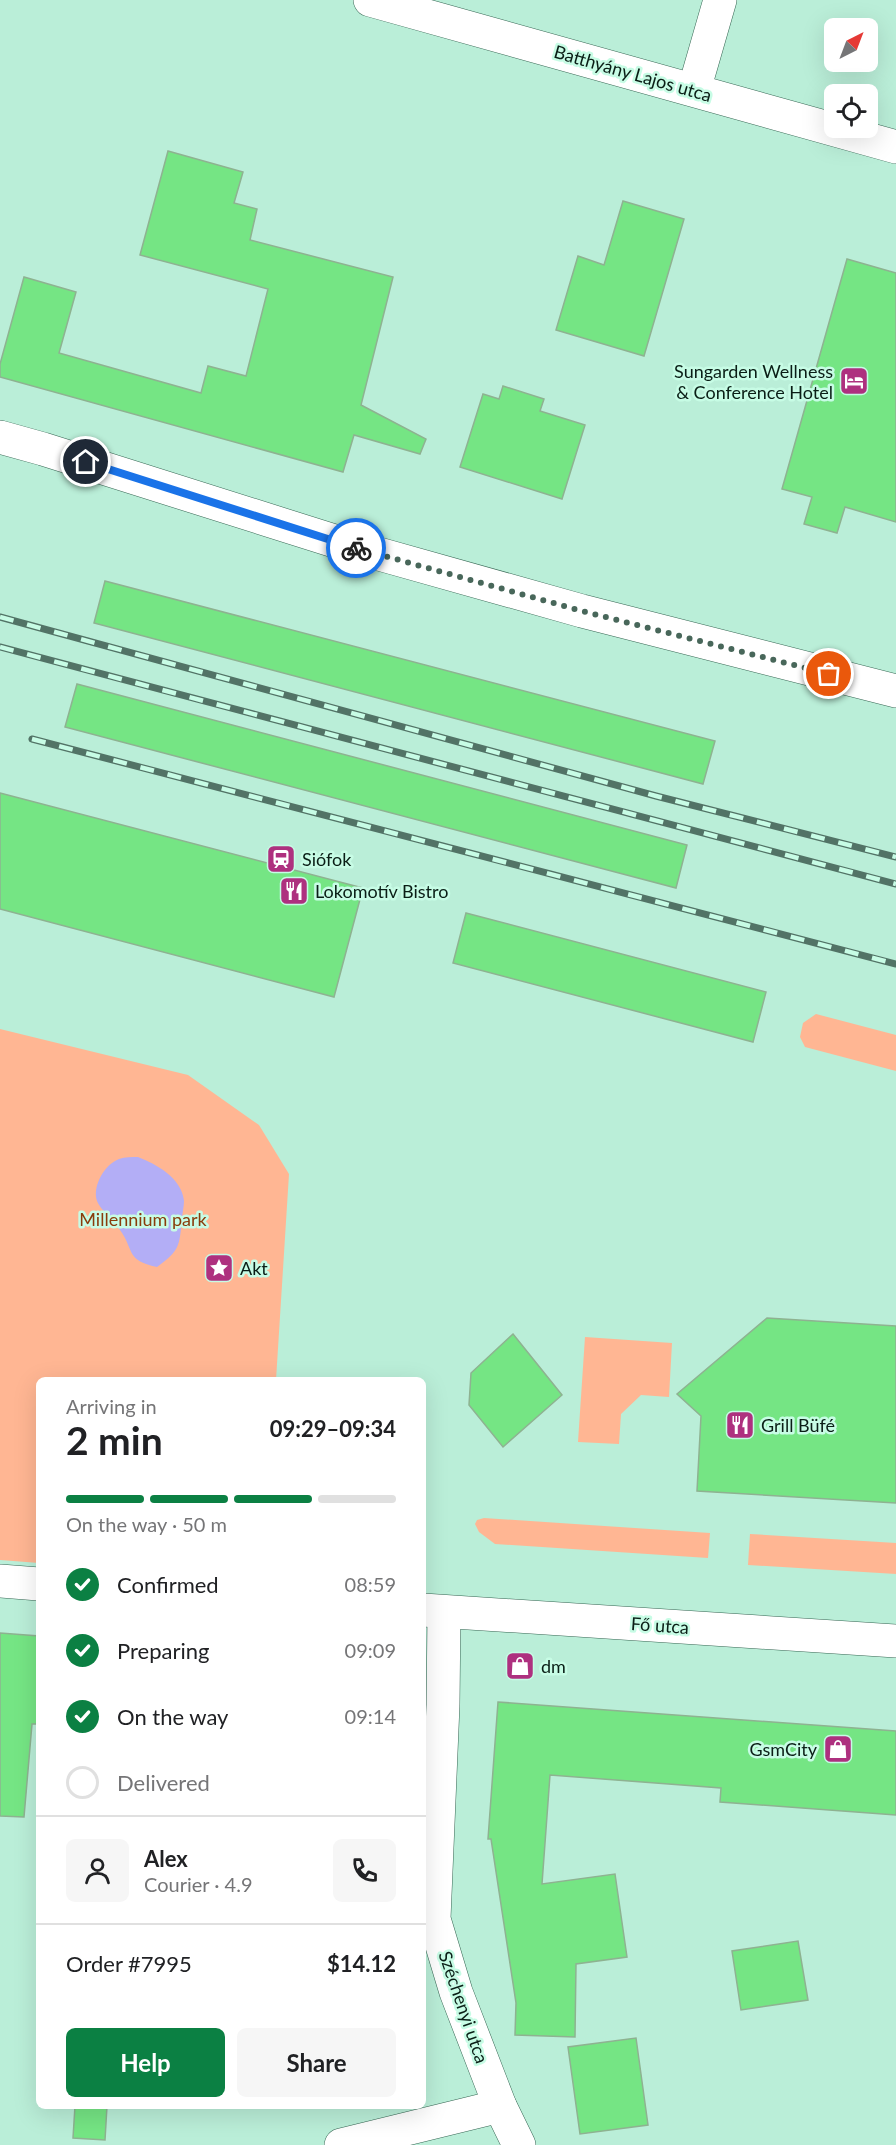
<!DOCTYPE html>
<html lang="en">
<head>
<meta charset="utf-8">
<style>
	:root { --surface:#fff; --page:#f6f6f6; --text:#202124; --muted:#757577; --line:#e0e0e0; --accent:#0b8043 }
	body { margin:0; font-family:Lato,sans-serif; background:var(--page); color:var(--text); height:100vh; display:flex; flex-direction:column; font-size:22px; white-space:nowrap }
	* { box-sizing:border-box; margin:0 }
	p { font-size:20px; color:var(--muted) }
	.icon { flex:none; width:33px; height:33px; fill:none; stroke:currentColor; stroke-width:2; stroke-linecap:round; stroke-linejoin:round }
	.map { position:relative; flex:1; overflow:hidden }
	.side { position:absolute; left:36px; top:1377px; width:390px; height:732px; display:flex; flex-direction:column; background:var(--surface); border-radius:9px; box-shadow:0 6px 24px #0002 }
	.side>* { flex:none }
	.needle { width:39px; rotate:42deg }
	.fabs { position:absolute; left:824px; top:18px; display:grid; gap:12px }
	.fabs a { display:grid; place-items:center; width:54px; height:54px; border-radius:9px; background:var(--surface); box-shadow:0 6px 24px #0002; font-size:30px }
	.pin { position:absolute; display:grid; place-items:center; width:51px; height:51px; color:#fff; margin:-26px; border:3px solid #fff; border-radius:50%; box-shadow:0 2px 6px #0007 }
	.courier { position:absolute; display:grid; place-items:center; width:60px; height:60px; margin:-30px; border:4px solid #1a73e8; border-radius:50%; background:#fff; color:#222; box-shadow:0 2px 8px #0007 }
	.overview em { font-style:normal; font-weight:700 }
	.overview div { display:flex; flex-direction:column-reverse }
	.overview { display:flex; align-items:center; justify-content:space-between; height:102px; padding:0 30px }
	h1 { font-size:39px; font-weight:700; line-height:45px }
	.bar { display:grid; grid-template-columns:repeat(4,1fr); gap:9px 6px; align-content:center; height:72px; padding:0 30px }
	.bar i { height:8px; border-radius:4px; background:var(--line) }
	.bar .current { background:var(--accent) }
	.bar p { grid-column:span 4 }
	.line { display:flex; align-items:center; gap:15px; padding:0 30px; border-top:2px solid var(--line) }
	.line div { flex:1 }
	.round { display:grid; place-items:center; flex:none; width:63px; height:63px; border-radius:9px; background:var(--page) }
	ol { padding:0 30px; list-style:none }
	li { display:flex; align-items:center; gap:18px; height:66px }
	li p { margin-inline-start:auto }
	li .icon { padding:6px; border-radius:50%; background:var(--accent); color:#fff; stroke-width:4 }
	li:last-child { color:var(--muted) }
	li i { width:33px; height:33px; border:3px solid var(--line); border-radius:50% }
	.button { display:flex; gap:12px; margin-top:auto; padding:12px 30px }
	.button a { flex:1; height:69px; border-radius:9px; background:var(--accent); color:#fff; font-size:24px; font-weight:700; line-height:69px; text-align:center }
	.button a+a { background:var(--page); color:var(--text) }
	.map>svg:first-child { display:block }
	.green { fill:#ffb693 }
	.water { fill:#b3aef6 }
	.building { fill:#75e584; stroke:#8eb291; stroke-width:1.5 }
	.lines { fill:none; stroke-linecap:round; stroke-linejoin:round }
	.minor-casing { stroke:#376754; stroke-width:34 }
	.minor { stroke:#fff; stroke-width:33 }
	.rail-casing { stroke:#527366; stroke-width:7 }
	.rail { stroke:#c7fce5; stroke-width:4.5; stroke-dasharray:14; stroke-linecap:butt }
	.done { stroke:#48675a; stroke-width:6; stroke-dasharray:0 10.8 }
	.route { stroke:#1a73e8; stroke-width:8 }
	.labels { text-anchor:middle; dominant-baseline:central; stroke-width:5; stroke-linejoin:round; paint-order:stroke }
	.street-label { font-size:18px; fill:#0a1e16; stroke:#c7fce5 }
	.poi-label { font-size:18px; fill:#0a1e16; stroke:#c7fce5; text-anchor:start }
	.park-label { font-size:18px; fill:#893c0b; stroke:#c7fce5 }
</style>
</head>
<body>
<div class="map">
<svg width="896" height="2145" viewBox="0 0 896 2145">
	<rect width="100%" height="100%" fill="#baeed8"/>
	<g class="green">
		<polygon points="816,1014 896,1035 896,1071 805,1047 800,1037 803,1023"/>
		<polygon points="0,1029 188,1075 259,1125 289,1174 276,1380 39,1380 39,1563 0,1560"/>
		<polygon points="585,1337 672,1343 669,1397 641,1395 621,1414 619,1444 578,1442"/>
		<polygon points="484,1518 710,1533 708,1558 495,1544 479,1532 475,1524 477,1520"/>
		<polygon points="750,1534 896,1543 896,1574 748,1565"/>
	</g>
	<path class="water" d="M138 1157C156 1164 182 1178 184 1201 184 1207 182 1214 182 1220 179 1247 180 1250 157 1267 125 1260 135 1251 120 1230 115 1223 100 1209 97 1201 92 1186 105 1164 119 1159 125 1157 132 1157 138 1157Z"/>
	<g class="building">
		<polygon points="168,151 243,172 234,203 257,209 250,240 393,277 361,405 426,439 420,454 354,435 343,472 0,377 0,364 24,277 76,292 59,353 201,393 208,366 246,376 268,289 140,255"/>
		<polygon points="623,201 684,219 644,356 556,330 578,256 604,265"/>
		<polygon points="847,259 896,273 896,522 845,507 837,533 804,524 812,497 782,489"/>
		<polygon points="503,386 544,399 540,411 585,425 562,499 460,467 483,394 499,399"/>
		<polygon points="105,581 715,741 703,784 94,623"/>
		<polygon points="77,684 687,845 676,888 65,727"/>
		<polygon points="0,793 363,888 334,997 0,909"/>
		<polygon points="466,913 766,992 753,1042 453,963"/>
		<polygon points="767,1318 896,1326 896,1503 697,1491 701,1416 677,1394"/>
		<polygon points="513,1334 562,1395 503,1447 469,1405 471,1373"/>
		<polygon points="0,1633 39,1636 39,1724 32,1724 24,1817 0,1816"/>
		<polygon points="498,1702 896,1731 896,1815 720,1802 721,1788 550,1775 542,1884 615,1874 627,1957 576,1964 575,2037 515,2035 516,2003 491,1839 488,1839"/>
		<polygon points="798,1941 808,2000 741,2010 732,1951"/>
		<polygon points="636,2038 648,2125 580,2134 568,2047"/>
		<polygon points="75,2106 107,2106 105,2140 73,2138"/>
	</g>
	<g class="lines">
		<g class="minor-casing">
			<g id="minor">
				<polyline points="370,0 896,147"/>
				<polyline points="694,90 720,0"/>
				<polyline points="0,437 43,449 347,545 582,611 896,691"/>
				<polyline points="0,1581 39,1584"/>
				<polyline points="423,1610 896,1641"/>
				<polyline points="444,1612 443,1705 434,1919 456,1992 500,2106 519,2145"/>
				<polyline points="341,2145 500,2106"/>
			</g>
		</g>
		<use href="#minor" class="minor"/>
		<g class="rail-casing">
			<g id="rail">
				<polyline points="0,617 656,796 896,857"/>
				<polyline points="0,647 896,884"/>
				<polyline points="32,739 896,964"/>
			</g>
		</g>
		<use href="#rail" class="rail"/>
	</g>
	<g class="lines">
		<polyline class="done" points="356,548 582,611 829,674"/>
		<polyline class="route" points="86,462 356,548"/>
	</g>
	<defs>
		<g id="hotel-square" transform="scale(1.5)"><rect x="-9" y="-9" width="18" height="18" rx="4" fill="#ae307f" stroke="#c7fce5"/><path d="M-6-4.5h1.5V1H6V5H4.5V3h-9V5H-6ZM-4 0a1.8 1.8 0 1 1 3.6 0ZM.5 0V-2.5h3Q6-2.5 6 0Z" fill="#fff"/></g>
		<g id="station-square" transform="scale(1.5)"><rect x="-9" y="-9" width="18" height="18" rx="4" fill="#ae307f" stroke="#c7fce5"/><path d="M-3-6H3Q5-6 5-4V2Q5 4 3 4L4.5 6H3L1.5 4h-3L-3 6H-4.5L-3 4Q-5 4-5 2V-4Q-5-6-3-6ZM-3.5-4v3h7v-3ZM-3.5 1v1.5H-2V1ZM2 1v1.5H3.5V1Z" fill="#fff"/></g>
		<g id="restaurant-square" transform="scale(1.5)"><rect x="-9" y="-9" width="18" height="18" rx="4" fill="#ae307f" stroke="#c7fce5"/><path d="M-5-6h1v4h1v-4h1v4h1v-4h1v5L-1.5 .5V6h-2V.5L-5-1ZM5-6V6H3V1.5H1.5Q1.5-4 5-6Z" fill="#fff"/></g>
		<g id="sight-square" transform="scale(1.5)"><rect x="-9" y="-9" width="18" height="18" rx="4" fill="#ae307f" stroke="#c7fce5"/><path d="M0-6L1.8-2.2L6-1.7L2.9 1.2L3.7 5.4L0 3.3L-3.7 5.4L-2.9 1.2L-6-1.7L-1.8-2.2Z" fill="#fff"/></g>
		<g id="shop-square" transform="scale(1.5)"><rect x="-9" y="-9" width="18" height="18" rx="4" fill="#ae307f" stroke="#c7fce5"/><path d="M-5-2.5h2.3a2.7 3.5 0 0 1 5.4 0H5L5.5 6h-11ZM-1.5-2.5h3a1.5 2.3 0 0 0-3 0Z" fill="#fff"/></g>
	</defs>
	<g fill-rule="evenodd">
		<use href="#hotel-square" x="854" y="381"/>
		<use href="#station-square" x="281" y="859"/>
		<use href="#restaurant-square" x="294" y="891"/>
		<use href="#sight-square" x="219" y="1268"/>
		<use href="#restaurant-square" x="740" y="1425"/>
		<use href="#shop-square" x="520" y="1666"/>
		<use href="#shop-square" x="838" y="1749"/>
	</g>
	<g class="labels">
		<g class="street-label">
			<text transform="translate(633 73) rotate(16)">Batthyány Lajos utca</text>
			<text transform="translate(660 1625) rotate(4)">Fő utca</text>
			<text transform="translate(464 2007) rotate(71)">Széchenyi utca</text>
		</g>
		<g class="poi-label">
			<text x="833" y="371" text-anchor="end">Sungarden Wellness<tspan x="833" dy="21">&amp; Conference Hotel</tspan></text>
			<text x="302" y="859">Siófok</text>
			<text x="315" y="891">Lokomotív Bistro</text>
			<text x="240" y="1268">Akt</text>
			<text x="761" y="1425">Grill Büfé</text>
			<text x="541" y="1666">dm</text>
			<text x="817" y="1749" text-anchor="end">GsmCity</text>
		</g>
		<g class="park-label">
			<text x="143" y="1219">Millennium park</text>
		</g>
	</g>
</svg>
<div class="fabs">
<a><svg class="needle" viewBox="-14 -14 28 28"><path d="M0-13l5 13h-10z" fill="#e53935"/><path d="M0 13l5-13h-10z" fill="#757577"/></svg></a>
<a><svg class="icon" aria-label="locate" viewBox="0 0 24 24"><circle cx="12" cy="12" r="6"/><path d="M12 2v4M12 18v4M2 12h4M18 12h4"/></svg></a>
</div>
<div class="pin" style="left:829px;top:674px;background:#ea580c"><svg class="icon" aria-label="bag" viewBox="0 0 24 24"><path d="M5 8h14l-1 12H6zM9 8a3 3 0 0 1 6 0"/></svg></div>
<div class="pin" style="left:86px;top:462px;background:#1f2937"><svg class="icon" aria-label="home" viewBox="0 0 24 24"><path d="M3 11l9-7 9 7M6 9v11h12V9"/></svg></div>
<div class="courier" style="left:356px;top:548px"><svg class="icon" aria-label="bike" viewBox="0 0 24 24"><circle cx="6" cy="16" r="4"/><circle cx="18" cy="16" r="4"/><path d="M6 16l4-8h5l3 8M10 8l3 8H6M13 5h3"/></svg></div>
<section class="side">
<div class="overview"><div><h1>2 min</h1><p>Arriving in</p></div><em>09:29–09:34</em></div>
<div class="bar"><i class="current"></i><i class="current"></i><i class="current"></i><i></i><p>On the way · 50 m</p></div>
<ol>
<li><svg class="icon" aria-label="check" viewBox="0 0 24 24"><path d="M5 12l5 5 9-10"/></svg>Confirmed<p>08:59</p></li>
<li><svg class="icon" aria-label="check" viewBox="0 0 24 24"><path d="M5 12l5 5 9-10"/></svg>Preparing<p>09:09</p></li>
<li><svg class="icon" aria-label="check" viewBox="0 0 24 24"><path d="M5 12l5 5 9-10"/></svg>On the way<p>09:14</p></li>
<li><i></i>Delivered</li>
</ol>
<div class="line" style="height:108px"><a class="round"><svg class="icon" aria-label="person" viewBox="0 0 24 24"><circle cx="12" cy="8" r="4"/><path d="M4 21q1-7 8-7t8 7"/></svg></a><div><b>Alex</b><p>Courier · 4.9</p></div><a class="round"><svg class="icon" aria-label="phone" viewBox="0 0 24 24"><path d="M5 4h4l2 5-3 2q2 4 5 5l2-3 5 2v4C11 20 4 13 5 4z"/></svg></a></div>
<div class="line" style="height:78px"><div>Order #7995</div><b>$14.12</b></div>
<div class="button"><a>Help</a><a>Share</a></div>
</section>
</div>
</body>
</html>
